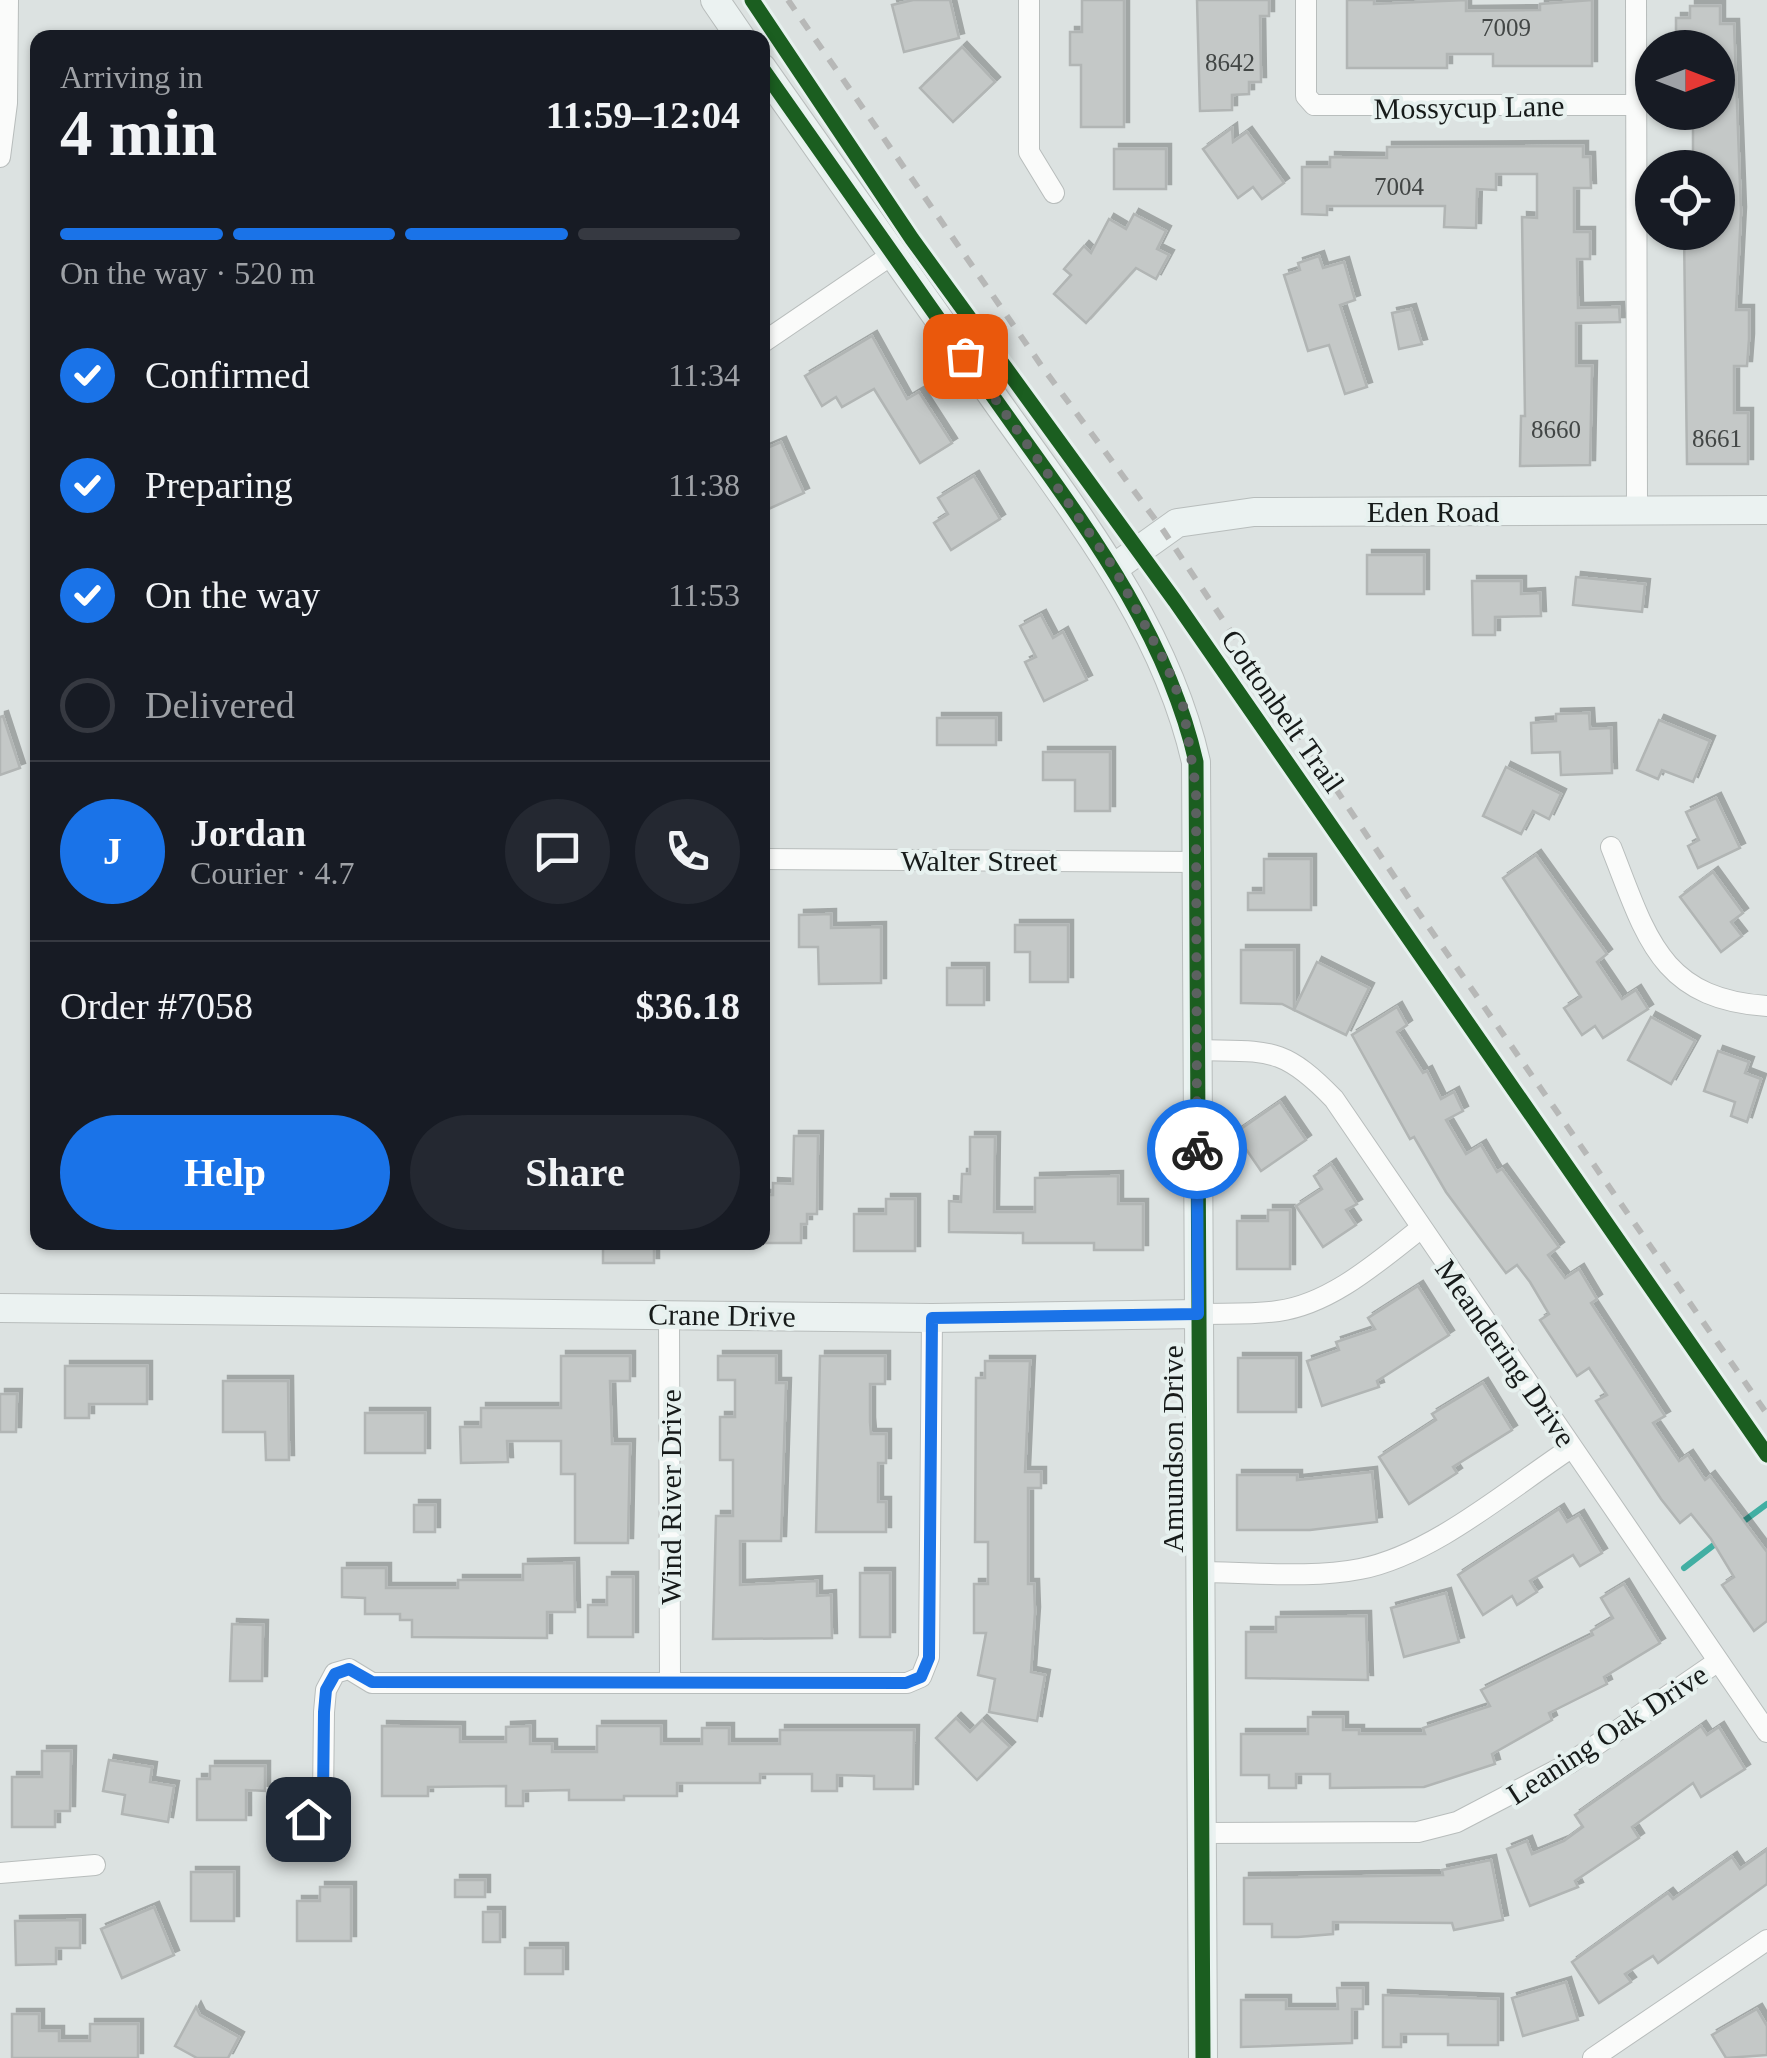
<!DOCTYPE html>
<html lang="en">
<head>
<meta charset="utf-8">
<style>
	:root { --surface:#171b24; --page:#242831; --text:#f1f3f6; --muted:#9ea1a6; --line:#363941; --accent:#1a73e8 }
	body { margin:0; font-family:Georgia,serif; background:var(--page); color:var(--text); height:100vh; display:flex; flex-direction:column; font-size:38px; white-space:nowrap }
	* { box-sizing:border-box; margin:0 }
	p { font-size:32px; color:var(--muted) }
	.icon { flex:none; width:55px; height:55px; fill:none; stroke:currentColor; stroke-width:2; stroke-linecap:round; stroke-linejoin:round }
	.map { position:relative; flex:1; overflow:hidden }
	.sheet { position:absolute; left:30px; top:30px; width:740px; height:1220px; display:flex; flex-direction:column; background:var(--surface); border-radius:20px; box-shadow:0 2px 8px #0004 }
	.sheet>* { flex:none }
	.needle { width:65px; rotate:90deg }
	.buttons { position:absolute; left:1635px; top:30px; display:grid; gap:20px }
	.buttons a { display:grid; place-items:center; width:100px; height:100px; border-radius:50%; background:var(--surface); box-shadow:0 2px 8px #0004; font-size:50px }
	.pin { position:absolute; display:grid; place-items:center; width:85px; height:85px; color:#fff; margin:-42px; border-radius:20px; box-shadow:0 5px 15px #0006 }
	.courier { position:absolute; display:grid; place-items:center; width:100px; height:100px; margin:-50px; border:8px solid #1a73e8; border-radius:50%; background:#fff; color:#222; box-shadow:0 2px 12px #0007 }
	.summary em { font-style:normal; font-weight:600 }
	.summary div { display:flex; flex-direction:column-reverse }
	.summary { display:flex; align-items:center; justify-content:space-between; height:170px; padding:0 30px }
	h1 { font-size:65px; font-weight:600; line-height:75px }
	.bar { display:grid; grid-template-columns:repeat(4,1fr); gap:15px 10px; align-content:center; height:120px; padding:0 30px }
	.bar i { height:12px; border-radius:8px; background:var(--line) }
	.bar .selected { background:var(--accent) }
	.bar p { grid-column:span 4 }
	.line { display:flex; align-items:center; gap:25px; padding:0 30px; border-top:2px solid var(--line) }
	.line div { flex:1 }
	.round { display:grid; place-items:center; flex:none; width:105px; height:105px; border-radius:52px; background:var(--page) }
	ol { padding:0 30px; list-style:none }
	li { display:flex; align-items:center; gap:30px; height:110px }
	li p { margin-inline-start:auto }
	li .icon { padding:10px; border-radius:50%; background:var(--accent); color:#fff; stroke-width:4 }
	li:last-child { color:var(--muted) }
	li i { width:55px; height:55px; border:5px solid var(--line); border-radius:50% }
	.primary-button { display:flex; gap:20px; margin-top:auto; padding:20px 30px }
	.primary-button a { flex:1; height:115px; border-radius:60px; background:var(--accent); color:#fff; font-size:40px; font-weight:600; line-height:115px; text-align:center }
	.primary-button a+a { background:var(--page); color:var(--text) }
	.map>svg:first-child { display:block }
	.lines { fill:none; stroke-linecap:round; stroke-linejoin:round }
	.stream { stroke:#42afa3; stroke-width:6 }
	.building { fill:#c4c8c7; stroke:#b1b5b4; stroke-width:2.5; filter:url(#shadow) }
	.street-casing { stroke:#b8bdbc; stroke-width:22 }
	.secondary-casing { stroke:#b8bdbc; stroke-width:30 }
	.street { stroke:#fafbfa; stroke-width:20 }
	.secondary { stroke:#ebf2f1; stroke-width:28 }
	.rail { stroke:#b7b8b7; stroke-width:6; stroke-dasharray:12 12; stroke-linecap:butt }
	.cycleway-casing { stroke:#e7f1ef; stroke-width:21 }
	.cycleway { stroke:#1b5e20; stroke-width:15 }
	.done { stroke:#5c6160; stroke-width:10; stroke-dasharray:0 18 }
	.route { stroke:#1a73e8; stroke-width:12 }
	.labels { text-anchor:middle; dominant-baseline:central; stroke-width:8; stroke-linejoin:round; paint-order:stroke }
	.number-label { font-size:25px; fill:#424645 }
	.street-label { font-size:30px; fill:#171b1a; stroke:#e7f1ef }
</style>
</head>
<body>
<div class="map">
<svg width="1767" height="2058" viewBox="0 0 1767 2058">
	<defs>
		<filter id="shadow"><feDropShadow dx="5" dy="-5" stdDeviation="0" flood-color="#0004"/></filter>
	</defs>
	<rect width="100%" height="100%" fill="#dce2e1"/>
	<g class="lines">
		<g class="stream">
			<polyline points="1740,1524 1767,1504"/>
			<polyline points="1684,1568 1719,1541"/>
		</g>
	</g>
	<g class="building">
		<polygon points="913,0 950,0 959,38 904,52 892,5"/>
		<polygon points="1082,0 1124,0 1124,127 1081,127 1081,65 1070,65 1070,32 1082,32"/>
		<polygon points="1197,0 1269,0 1269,16 1260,16 1261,82 1249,82 1249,94 1232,95 1232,110 1200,111"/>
		<polygon points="1347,0 1374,0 1374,4 1466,0 1466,11 1540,10 1540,4 1592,0 1592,66 1493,66 1493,54 1447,54 1447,68 1347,68"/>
		<polygon points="1690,6 1720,6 1720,24 1734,24 1741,212 1736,310 1749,310 1749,339 1747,366 1734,366 1734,413 1748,413 1748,464 1687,464 1684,232 1718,232 1718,168 1693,168 1693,112 1718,112 1718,48 1676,48 1676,18 1690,18"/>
		<polygon points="962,47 995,82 953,122 920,88"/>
		<polygon points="1232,128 1233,142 1247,132 1284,183 1262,199 1253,187 1238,198 1203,149"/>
		<polygon points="1583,146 1583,157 1590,157 1591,188 1574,188 1574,232 1590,232 1590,259 1577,259 1578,308 1619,307 1620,322 1576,323 1576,366 1592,366 1590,465 1520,466 1521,416 1525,416 1522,217 1537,218 1537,174 1496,174 1496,190 1477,189 1476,228 1444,227 1445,206 1327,206 1327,215 1302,214 1302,167 1330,167 1330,157 1387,158 1387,147"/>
		<rect x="1114" y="149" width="52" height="40"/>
		<polygon points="1134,214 1166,231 1157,249 1169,255 1156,279 1136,268 1086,323 1054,294 1071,275 1064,269 1084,246 1091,253 1109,219 1126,229"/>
		<polygon points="1319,256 1323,268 1344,262 1355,300 1340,305 1367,387 1345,394 1329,345 1308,351 1284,275 1300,270 1298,263"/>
		<polygon points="1411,309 1422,344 1399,349 1392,313"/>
		<polygon points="872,336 907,399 919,392 952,443 920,463 874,389 842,407 836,397 822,406 805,376"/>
		<polygon points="781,442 804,493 762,512 762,450"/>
		<polygon points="974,476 1000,519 951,550 934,523 948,514 938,498"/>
		<rect x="1367" y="555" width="57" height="39"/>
		<polygon points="1576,577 1645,584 1642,612 1573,605"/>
		<polygon points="1472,581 1521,581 1521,594 1540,593 1541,616 1495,617 1495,635 1473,635"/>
		<polygon points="1041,615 1053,638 1063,632 1087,680 1044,701 1025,662 1036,657 1020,626"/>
		<polygon points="1589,713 1590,729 1611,728 1612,773 1561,775 1560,752 1532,753 1531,723 1556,721 1556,714"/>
		<polygon points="3,716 20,768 0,775 0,717"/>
		<rect x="937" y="718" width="59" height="27"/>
		<polygon points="1659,720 1710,741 1693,782 1662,770 1658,779 1637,770"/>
		<polygon points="1043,752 1110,752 1110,811 1075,811 1075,780 1043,780"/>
		<polygon points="1506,767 1561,794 1549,819 1533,811 1521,834 1483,816"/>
		<polygon points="1716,798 1740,848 1698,868 1688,846 1699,840 1686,812"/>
		<polygon points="1536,855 1607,954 1597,962 1622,999 1636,990 1648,1009 1603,1038 1595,1026 1582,1035 1564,1008 1581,997 1503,878"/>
		<polygon points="1264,859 1311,859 1311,910 1248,910 1248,893 1264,893"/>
		<polygon points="1713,872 1743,913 1731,922 1742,936 1721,952 1680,897"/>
		<polygon points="831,914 831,928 881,927 881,983 819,984 818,947 799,947 799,915"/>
		<polygon points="1015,925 1068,925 1068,982 1030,982 1030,952 1015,952"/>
		<polygon points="1241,950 1294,950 1294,1010 1282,1004 1241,1003"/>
		<polygon points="1317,962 1369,988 1346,1035 1294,1010"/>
		<rect x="947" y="968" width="37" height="37"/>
		<polygon points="1397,1007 1407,1025 1397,1032 1423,1073 1427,1071 1441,1099 1454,1092 1463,1111 1446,1120 1466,1154 1481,1145 1497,1172 1502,1169 1559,1247 1548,1255 1565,1278 1579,1269 1597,1299 1591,1303 1665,1416 1653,1423 1679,1461 1688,1455 1705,1480 1710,1476 1767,1552 1767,1621 1754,1631 1722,1585 1734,1577 1711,1539 1691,1514 1680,1523 1661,1499 1596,1401 1607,1395 1589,1368 1577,1376 1540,1320 1549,1314 1530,1282 1517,1265 1506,1273 1446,1192 1414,1137 1410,1139 1352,1035"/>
		<polygon points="1651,1017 1695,1041 1671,1084 1628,1060"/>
		<polygon points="1718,1051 1749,1062 1745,1073 1761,1079 1747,1122 1731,1116 1735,1102 1704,1091"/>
		<polygon points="1280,1102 1306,1140 1261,1171 1235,1133"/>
		<polygon points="794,1136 818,1136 817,1214 807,1214 807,1224 801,1224 801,1243 763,1243 762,1195 773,1195 773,1183 793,1184"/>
		<polygon points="970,1137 995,1137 994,1212 1035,1212 1035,1178 1118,1176 1118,1204 1143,1204 1143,1250 1094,1250 1094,1243 1023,1243 1023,1233 949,1232 949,1201 961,1202 962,1174 970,1174"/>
		<polygon points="1331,1164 1357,1204 1346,1210 1356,1225 1323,1247 1296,1206 1322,1189 1314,1176"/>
		<polygon points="886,1199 915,1199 915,1251 854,1251 854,1214 886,1214"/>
		<polygon points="1268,1210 1290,1210 1290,1269 1237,1269 1237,1221 1268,1221"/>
		<rect x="603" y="1242" width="51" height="21"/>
		<polygon points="1418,1286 1449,1335 1377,1381 1379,1387 1322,1406 1307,1361 1339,1350 1336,1342 1375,1329 1368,1318"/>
		<polygon points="561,1356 630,1356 630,1381 610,1381 612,1444 630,1444 628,1543 575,1543 575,1474 561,1474 561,1441 507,1441 508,1462 461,1463 460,1427 481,1427 481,1408 561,1408"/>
		<polygon points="718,1356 776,1356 776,1383 786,1383 781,1541 740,1541 740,1585 817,1581 817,1596 831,1595 832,1638 713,1639 716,1516 733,1516 733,1460 720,1460 720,1417 735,1417 735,1380 718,1380"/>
		<polygon points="820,1356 885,1356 885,1384 870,1384 870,1422 871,1434 886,1434 886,1463 878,1463 878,1502 886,1502 886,1532 816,1532"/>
		<rect x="1238" y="1358" width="58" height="54"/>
		<polygon points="985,1361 1030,1361 1025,1472 1041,1472 1041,1488 1028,1488 1028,1584 1034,1584 1035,1612 1031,1672 1045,1675 1037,1721 989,1712 995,1679 978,1675 986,1633 974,1633 974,1584 988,1584 988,1542 975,1542 976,1378 985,1378"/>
		<polygon points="65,1366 147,1366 147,1404 89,1404 89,1418 65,1418"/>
		<polygon points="223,1381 288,1381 289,1460 266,1460 265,1432 223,1432"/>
		<polygon points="1483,1383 1512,1430 1453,1467 1457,1473 1409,1504 1379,1457 1436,1420 1432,1414"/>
		<polygon points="0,1394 17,1394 16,1432 0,1432"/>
		<rect x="365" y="1413" width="60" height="40"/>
		<polygon points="1372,1472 1377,1522 1310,1530 1237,1530 1237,1475 1297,1475 1297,1480"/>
		<rect x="414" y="1505" width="21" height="27"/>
		<polygon points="1559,1509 1567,1522 1579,1515 1602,1553 1580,1566 1573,1555 1530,1581 1537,1592 1517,1605 1512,1596 1483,1615 1458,1575"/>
		<polygon points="574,1563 575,1612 547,1612 547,1638 412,1637 412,1620 400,1620 400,1614 365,1614 365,1598 342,1597 342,1568 386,1568 386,1588 458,1588 458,1580 523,1580 523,1564"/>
		<rect x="860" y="1573" width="30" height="64"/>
		<polygon points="607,1577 633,1577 633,1637 588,1637 588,1605 607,1605"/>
		<polygon points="1624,1584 1660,1643 1604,1677 1607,1684 1549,1713 1552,1720 1492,1754 1495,1764 1424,1787 1330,1788 1330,1774 1296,1774 1296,1788 1269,1788 1269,1775 1241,1775 1241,1734 1308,1734 1308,1717 1343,1717 1343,1730 1359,1730 1359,1734 1425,1734 1423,1728 1490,1706 1481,1690 1593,1635 1591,1631 1613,1618 1601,1598"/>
		<polygon points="1446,1593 1459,1642 1404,1657 1391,1608"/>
		<polygon points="1366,1616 1368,1680 1246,1678 1246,1632 1276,1632 1276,1617"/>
		<polygon points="232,1624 263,1625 262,1681 230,1681"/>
		<polygon points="956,1718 970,1732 982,1720 1010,1747 977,1780 936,1738"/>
		<polygon points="382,1726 460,1727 460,1742 506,1742 506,1727 530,1726 530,1744 552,1744 552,1752 597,1752 597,1726 661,1726 661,1744 702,1744 702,1728 729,1728 729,1744 780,1744 780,1730 914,1730 913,1789 874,1789 874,1776 837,1775 837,1791 812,1791 812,1774 760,1774 760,1783 677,1783 677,1796 624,1796 624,1800 569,1800 569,1790 523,1791 523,1806 506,1806 506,1786 428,1787 428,1796 382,1796"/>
		<polygon points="1701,1726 1707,1735 1719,1727 1745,1769 1701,1797 1693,1783 1632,1827 1639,1838 1575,1881 1578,1887 1530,1906 1507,1849 1527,1841 1532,1854 1564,1841 1583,1827 1575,1815"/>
		<polygon points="42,1751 71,1751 70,1811 55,1811 55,1827 12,1827 12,1777 42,1777"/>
		<polygon points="109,1760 152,1767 150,1782 174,1786 168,1822 122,1814 125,1795 103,1791"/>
		<polygon points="210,1766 265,1766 265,1791 246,1790 246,1820 197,1820 197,1779 210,1779"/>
		<polygon points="1767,1850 1767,1884 1658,1963 1653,1956 1625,1974 1631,1982 1599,2003 1572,1962 1668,1893 1673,1899 1732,1857 1740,1869"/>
		<polygon points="1491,1860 1503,1920 1454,1930 1452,1923 1333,1922 1333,1934 1298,1937 1272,1937 1272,1924 1244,1924 1244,1878 1443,1875 1442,1870"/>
		<rect x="191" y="1872" width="43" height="49"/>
		<rect x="455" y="1880" width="30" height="17"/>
		<polygon points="320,1887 351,1887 351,1941 297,1941 297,1901 320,1901"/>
		<polygon points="154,1907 174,1955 122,1978 101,1929"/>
		<rect x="483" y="1912" width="17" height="30"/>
		<polygon points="80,1920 80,1948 56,1948 56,1964 16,1965 15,1921"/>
		<rect x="525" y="1948" width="38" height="26"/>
		<polygon points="1566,1982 1578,2020 1523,2036 1512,1998"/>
		<polygon points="1337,1988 1363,1988 1363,2009 1352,2009 1352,2043 1241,2047 1241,2000 1286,2000 1286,2009 1338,2009"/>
		<polygon points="1383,1995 1498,1999 1498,2045 1448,2045 1448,2034 1401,2034 1401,2047 1383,2047"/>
		<polygon points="196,2007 200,2015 239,2037 228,2058 197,2058 175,2046"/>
		<polygon points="1757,2009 1767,2026 1767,2055 1726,2058 1712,2035"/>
		<polygon points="12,2014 39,2014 39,2031 59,2031 59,2041 90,2041 90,2024 138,2024 138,2058 12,2058"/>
	</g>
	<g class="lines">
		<g class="street-casing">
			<g id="street">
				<polyline points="1029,0 1029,152 1054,193"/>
				<polyline points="1306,0 1306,96 1314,105 1636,105"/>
				<polyline points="1636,0 1637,510"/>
				<polyline points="0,157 7,103 8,0"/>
				<polyline points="762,343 893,254"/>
				<path d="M1611 847C1646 935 1659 999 1767 1006"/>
				<polyline points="762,859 1196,862"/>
				<path d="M1197 1050C1268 1052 1282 1045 1334 1099L1767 1732"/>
				<polyline points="669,1313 670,1681"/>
				<path d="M1198 1314C1224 1313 1251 1315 1278 1311 1331 1304 1379 1261 1420 1229"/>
				<path d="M1200 1572C1252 1572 1310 1579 1360 1569 1433 1555 1510 1488 1571 1448"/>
				<polyline points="308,1819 323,1799 324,1712 326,1690 335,1673 349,1669 372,1683 907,1683 921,1677 929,1657 932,1318"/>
				<polyline points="1201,1833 1418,1832 1457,1822 1570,1763 1717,1662"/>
				<polyline points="0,1873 95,1865"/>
				<polyline points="1593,2058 1767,1940"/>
			</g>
		</g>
		<g class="secondary-casing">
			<g id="secondary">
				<polyline points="715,0 741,38"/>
				<path d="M762 68C838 176 914 284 990 392 1072 509 1164 621 1196 762L1203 2058"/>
				<polyline points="1114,568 1177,523 1254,512 1767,510"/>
				<polyline points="0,1308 932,1318 1198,1314"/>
			</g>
		</g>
		<use href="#street" class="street"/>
		<use href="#secondary" class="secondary"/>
		<polyline class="rail" points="788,0 1043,368 1163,530 1412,903 1767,1414"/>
		<g class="cycleway-casing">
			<g id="cycleway">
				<polyline points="752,0 912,239 1175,601 1767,1455"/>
				<path d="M762 68C838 176 914 284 990 392 1072 509 1164 621 1196 762L1203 2058"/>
			</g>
		</g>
		<use href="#cycleway" class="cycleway"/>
	</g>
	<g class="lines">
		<polyline class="done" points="965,356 1114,568 1166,664 1183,706 1196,788 1197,1149"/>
		<polyline class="route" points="308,1819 323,1798 324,1712 326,1690 335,1674 349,1669 372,1682 906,1683 921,1677 929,1658 932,1318 1198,1314 1197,1149"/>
	</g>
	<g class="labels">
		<g class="number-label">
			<text x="1506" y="27">7009</text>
			<text x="1230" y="62">8642</text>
			<text x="1399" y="186">7004</text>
			<text x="1556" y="429">8660</text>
			<text x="1717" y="438">8661</text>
		</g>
		<g class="street-label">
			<text transform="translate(1469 107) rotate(-1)">Mossycup Lane</text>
			<text x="1433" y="511">Eden Road</text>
			<text transform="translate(1283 711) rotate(55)">Cottonbelt Trail</text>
			<text x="979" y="860">Walter Street</text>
			<text transform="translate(722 1315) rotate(1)">Crane Drive</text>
			<text transform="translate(1506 1353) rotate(55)">Meandering Drive</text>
			<text transform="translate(1172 1449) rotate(-90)">Amundson Drive</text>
			<text transform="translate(670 1497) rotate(-90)">Wind River Drive</text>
			<text transform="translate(1607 1734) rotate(-33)">Leaning Oak Drive</text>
		</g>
	</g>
</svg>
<div class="buttons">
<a><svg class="needle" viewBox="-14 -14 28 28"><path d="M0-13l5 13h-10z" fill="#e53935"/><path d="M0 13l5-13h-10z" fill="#9ea1a6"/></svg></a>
<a><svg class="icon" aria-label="locate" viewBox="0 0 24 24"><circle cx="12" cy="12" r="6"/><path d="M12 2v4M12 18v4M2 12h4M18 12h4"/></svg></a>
</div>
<div class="pin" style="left:965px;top:356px;background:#ea580c"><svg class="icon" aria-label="bag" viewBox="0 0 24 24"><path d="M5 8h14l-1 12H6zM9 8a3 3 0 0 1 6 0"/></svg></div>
<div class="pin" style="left:308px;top:1819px;background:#1f2937"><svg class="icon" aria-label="home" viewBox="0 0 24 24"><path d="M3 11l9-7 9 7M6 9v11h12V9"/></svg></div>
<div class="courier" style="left:1197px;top:1149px"><svg class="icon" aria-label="bike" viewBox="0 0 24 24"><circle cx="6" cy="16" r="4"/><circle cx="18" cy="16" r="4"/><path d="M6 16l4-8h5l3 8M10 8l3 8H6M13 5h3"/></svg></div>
<section class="sheet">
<div class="summary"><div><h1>4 min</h1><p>Arriving in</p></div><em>11:59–12:04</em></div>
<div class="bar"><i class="selected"></i><i class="selected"></i><i class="selected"></i><i></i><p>On the way · 520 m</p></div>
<ol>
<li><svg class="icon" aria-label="check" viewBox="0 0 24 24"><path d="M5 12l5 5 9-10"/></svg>Confirmed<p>11:34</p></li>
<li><svg class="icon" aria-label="check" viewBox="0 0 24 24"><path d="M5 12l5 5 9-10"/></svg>Preparing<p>11:38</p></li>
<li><svg class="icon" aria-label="check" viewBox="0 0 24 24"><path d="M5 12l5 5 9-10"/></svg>On the way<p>11:53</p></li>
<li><i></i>Delivered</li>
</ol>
<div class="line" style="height:180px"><b class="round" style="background:var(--accent);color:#fff">J</b><div><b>Jordan</b><p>Courier · 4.7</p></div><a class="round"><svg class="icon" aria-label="chat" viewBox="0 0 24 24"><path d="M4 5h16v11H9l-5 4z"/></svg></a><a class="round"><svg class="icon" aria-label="phone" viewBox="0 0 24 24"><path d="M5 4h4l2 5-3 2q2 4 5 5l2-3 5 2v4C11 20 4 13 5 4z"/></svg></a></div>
<div class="line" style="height:130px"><div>Order #7058</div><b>$36.18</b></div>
<div class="primary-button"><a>Help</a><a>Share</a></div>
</section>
</div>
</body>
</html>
